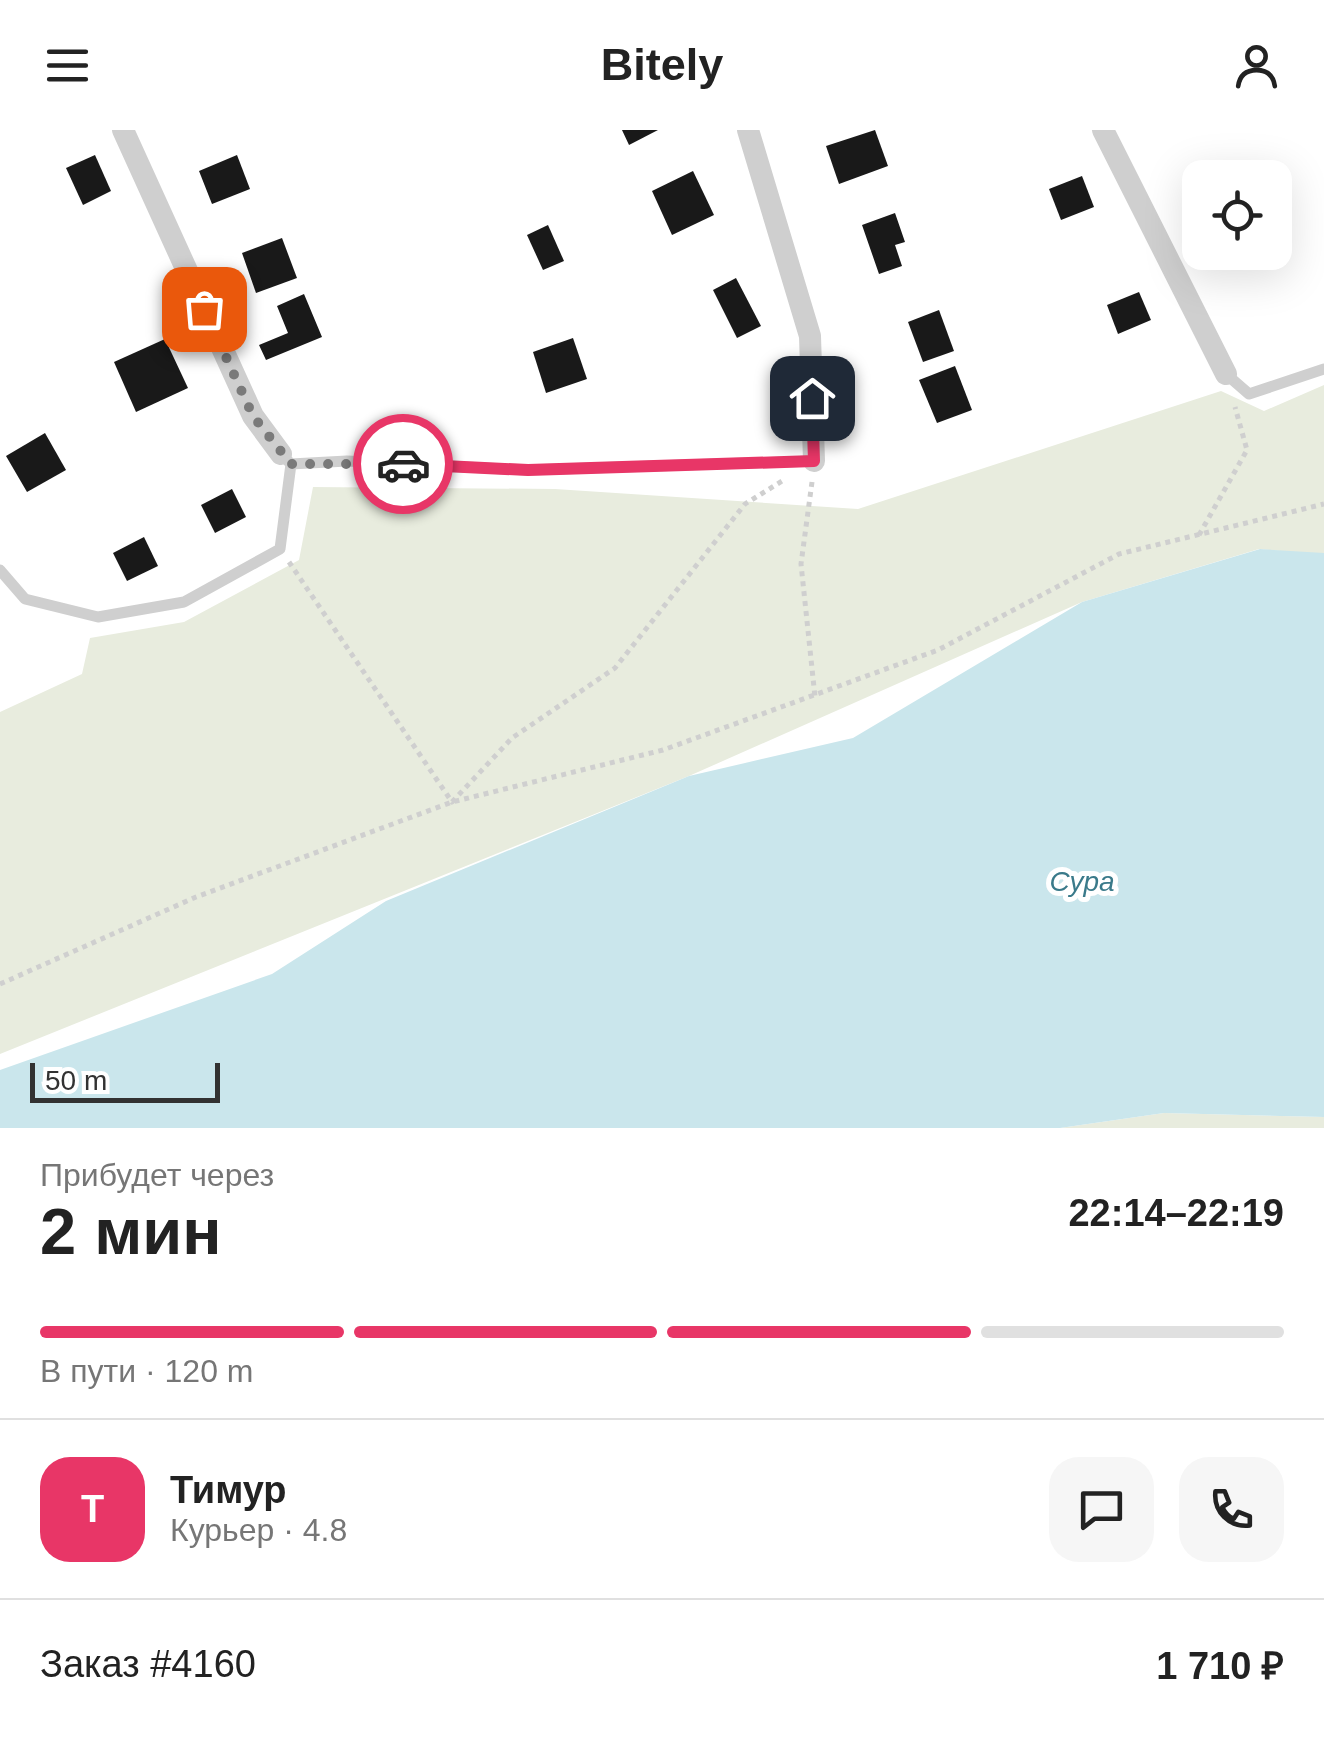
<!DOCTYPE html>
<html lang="ru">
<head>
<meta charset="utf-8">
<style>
	:root { --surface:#fff; --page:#f6f6f6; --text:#222; --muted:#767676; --line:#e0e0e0; --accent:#e83667 }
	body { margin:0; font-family:Helvetica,sans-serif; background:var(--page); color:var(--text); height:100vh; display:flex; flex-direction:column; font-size:38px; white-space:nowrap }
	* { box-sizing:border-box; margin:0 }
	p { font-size:32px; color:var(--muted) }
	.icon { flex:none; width:55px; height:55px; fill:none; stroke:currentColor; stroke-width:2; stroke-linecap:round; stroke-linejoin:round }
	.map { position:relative; height:998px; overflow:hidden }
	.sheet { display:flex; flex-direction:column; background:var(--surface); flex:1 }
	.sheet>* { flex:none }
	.controls { position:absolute; left:1182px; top:30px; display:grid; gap:20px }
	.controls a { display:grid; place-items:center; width:110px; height:110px; border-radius:20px; background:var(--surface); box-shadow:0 10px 40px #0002; font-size:50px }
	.scale { position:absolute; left:30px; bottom:25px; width:190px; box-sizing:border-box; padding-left:10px; border:5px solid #323232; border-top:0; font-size:28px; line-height:35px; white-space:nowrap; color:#323232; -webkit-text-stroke:8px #fff; paint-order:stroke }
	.pin { position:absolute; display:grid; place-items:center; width:85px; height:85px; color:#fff; margin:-42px; border-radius:20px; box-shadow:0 5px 15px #0006 }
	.courier { position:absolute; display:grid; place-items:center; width:100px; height:100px; margin:-50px; border:8px solid #e83667; border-radius:50%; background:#fff; color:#222; box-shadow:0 2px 12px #0007 }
	.headline em { font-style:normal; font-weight:600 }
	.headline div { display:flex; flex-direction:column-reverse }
	.headline { display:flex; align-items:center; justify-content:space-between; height:170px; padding:0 40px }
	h1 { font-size:65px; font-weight:600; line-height:75px }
	.bar { display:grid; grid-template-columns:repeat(4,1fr); gap:15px 10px; align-content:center; height:120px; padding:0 40px }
	.bar i { height:12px; border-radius:8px; background:var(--line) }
	.bar .selected { background:var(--accent) }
	.bar p { grid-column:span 4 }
	.line { display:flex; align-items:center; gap:25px; padding:0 40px; border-top:2px solid var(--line) }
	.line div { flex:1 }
	.round { display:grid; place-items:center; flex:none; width:105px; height:105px; border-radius:30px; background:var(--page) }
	header { display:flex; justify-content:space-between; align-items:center; height:130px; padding:0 40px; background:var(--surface); font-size:45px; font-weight:600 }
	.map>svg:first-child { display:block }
	.green { fill:#e8ecde }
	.water { fill:#cae6ec }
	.building { fill:#191919 }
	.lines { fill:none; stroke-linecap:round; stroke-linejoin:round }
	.path { stroke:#cfcfcf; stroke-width:5; stroke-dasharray:5 5; stroke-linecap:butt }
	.lane { stroke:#cfcfcf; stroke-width:11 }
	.street { stroke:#cfcfcf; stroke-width:22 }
	.done { stroke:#7a7a7a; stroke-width:10; stroke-dasharray:0 18 }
	.route { stroke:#e83667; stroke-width:12 }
	.labels { text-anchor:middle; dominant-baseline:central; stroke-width:10; stroke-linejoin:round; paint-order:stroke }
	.water-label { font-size:28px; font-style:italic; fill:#3a7a8a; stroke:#fff }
</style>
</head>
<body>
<header><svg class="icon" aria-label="menu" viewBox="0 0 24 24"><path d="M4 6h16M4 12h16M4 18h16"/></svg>Bitely<svg class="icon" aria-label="person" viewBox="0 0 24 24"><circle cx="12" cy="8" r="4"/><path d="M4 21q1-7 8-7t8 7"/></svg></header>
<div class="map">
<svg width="1324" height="998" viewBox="0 0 1324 998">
	<rect width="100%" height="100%" fill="#fff"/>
	<g class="green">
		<polygon points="1324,255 1324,425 1259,419 1082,472 689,646 0,924 0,582 82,544 90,508 184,492 299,430 313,357 555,359 858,379 1221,261 1264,281"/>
		<polygon points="1164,983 1324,987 1324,998 1060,998"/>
	</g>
	<polygon class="water" points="1260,419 1324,423 1324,987 1164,983 1060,998 0,998 0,940 272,844 386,771 689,646 853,608 1082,472"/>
	<g class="building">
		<polygon points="622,0 658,0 629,15"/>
		<polygon points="875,0 888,36 839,54 826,16"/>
		<polygon points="95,25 111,61 83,75 66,38"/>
		<polygon points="237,25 250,59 212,74 199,41"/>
		<polygon points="693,41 714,85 672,105 652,61"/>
		<polygon points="1082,46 1094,77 1061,90 1049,59"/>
		<polygon points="895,83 905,112 895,115 902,136 879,144 862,95"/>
		<polygon points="548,95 564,131 543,140 527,105"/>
		<polygon points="282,108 297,148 256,163 242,123"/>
		<polygon points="736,148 761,196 737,208 713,160"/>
		<polygon points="1139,162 1151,190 1118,204 1107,175"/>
		<polygon points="304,164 322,207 266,230 259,215 288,203 277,176"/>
		<polygon points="939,180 954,221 923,232 908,192"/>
		<polygon points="573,208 587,249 546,263 533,222"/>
		<polygon points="165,209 188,258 136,282 114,232"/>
		<polygon points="955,236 972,280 937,293 919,250"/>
		<polygon points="45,303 66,340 27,362 6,326"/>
		<polygon points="232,359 246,387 215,403 201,375"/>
		<polygon points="144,407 158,436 127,451 113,423"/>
	</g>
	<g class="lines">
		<g class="path">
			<polyline points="812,352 801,434 815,567"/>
			<polyline points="1199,405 1247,320 1235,277"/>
			<polyline points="289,432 452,672 512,608 615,538 745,374 782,351"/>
			<polyline points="0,854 196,767 452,672 663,620 938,520 1119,424 1324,374"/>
		</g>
		<g class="lane">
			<polyline points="1226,244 1249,264 1324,239"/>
			<polyline points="281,324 291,334 347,331 527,340 814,331"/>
			<polyline points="0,440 25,469 98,487 184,472 280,419 291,334"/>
		</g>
		<g class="street">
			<polyline points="123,0 253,286 281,324"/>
			<polyline points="748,0 810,206 814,331"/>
			<polyline points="1103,0 1226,244"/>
		</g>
	</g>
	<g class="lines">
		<polyline class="done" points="204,179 253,286 291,334 403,334"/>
		<polyline class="route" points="403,334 528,340 814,331 812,268"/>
	</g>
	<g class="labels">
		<g class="water-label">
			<text x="1082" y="751">Сура</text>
		</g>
	</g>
</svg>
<div class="controls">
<a><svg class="icon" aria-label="locate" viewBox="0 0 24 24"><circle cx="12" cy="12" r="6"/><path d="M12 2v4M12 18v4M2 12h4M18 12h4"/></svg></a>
</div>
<div class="scale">50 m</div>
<div class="pin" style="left:204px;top:179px;background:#ea580c"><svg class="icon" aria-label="bag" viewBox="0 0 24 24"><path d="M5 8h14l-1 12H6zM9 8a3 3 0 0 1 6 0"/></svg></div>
<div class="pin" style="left:812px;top:268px;background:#1f2937"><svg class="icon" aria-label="home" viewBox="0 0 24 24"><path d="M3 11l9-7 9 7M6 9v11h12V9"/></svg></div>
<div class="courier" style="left:403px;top:334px"><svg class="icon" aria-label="car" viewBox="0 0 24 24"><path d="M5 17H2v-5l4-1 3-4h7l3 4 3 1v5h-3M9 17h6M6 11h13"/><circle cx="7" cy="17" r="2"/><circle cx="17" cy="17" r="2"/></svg></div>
</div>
<section class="sheet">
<div class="headline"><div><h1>2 мин</h1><p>Прибудет через</p></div><em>22:14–22:19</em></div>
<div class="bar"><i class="selected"></i><i class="selected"></i><i class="selected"></i><i></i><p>В пути · 120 m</p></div>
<div class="line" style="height:180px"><b class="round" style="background:var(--accent);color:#fff">Т</b><div><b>Тимур</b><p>Курьер · 4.8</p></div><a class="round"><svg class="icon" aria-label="chat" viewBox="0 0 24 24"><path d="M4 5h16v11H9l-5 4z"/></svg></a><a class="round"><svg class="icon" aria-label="phone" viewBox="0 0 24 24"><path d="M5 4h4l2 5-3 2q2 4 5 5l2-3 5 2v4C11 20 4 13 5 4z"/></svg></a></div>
<div class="line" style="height:130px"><div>Заказ #4160</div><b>1 710 ₽</b></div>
</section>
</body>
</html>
